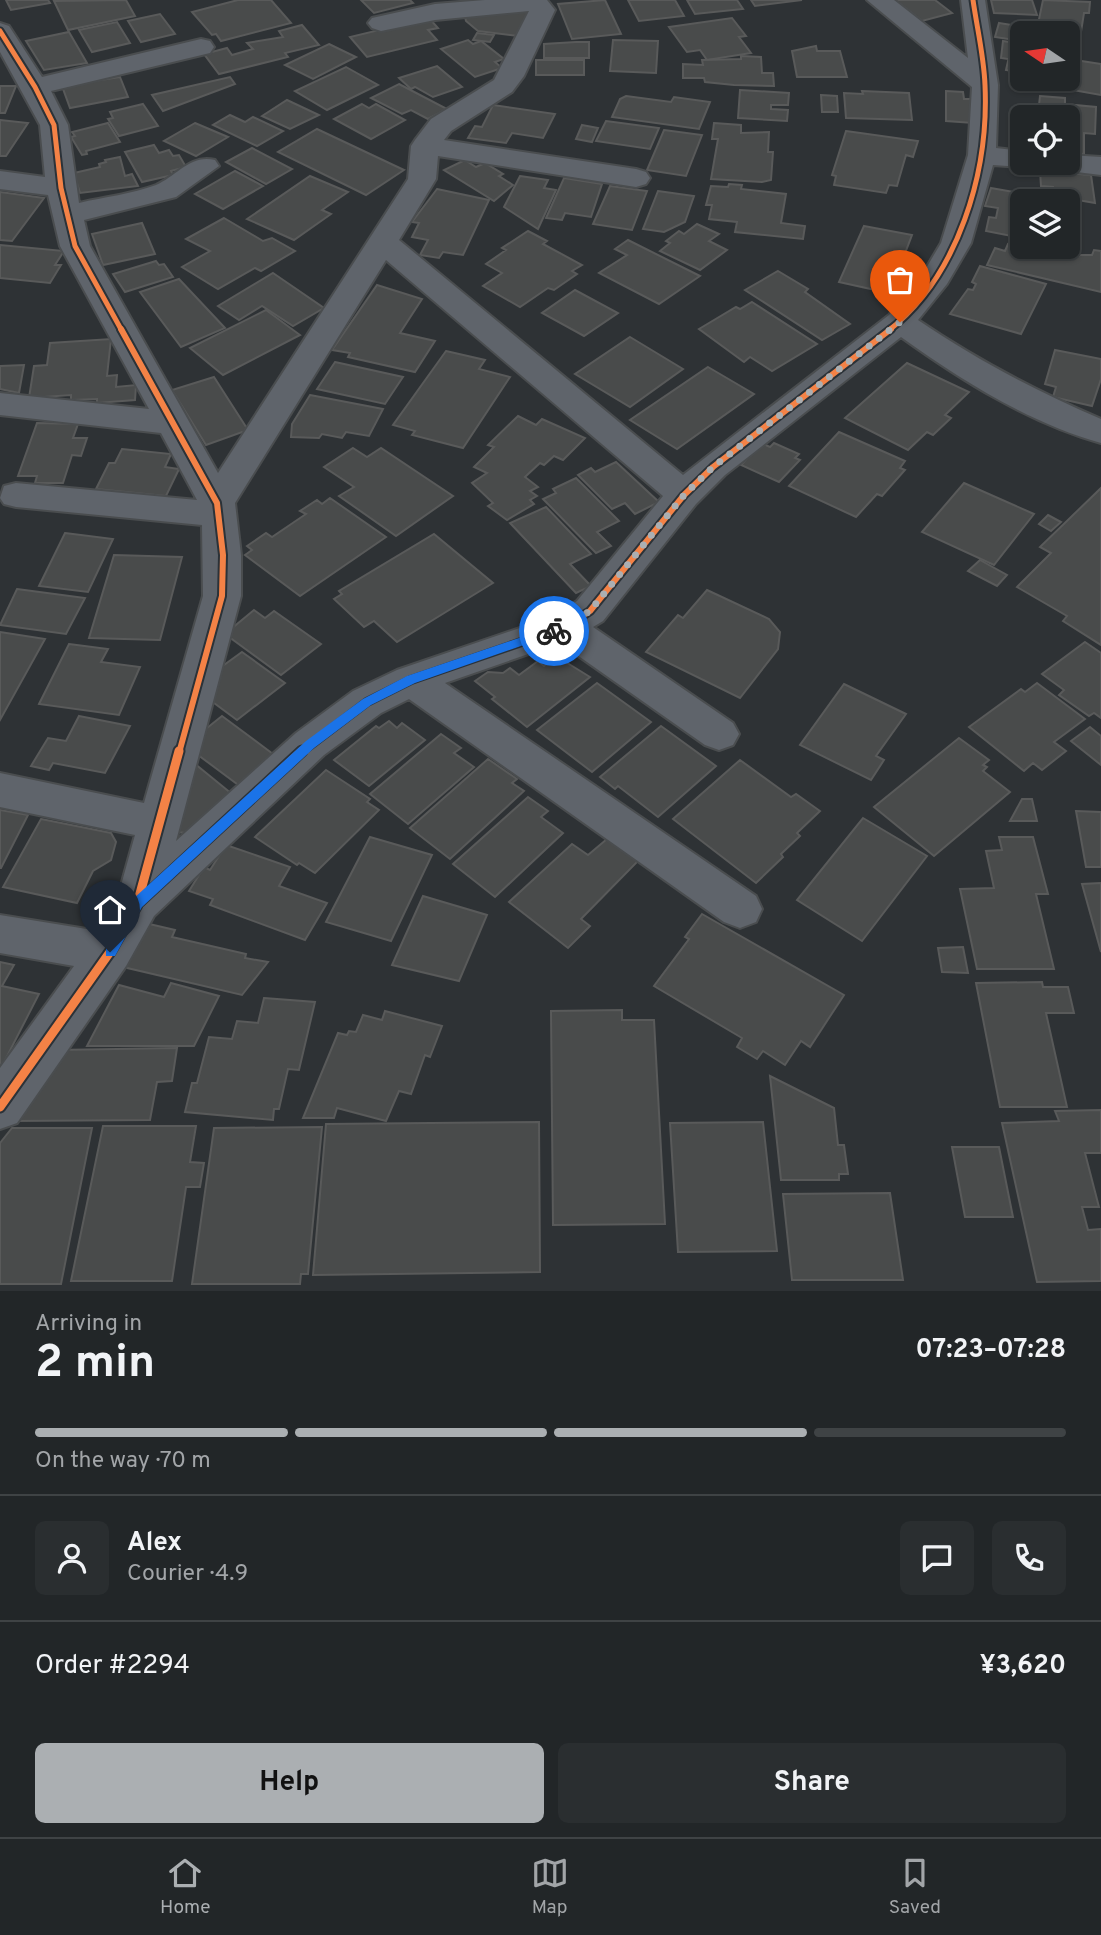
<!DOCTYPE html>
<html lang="en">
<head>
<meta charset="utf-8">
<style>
	:root { --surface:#222628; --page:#2a2e30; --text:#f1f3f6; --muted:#a2a5a8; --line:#3f4345; --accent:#abafb2 }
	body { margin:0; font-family:Overpass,sans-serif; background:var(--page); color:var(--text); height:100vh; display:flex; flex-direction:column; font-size:26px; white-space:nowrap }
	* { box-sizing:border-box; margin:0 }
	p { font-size:23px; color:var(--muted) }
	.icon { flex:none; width:38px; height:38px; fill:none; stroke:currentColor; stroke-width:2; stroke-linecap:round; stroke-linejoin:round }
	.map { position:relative; height:1291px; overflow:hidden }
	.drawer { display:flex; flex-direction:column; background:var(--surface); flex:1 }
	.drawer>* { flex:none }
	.needle { width:46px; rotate:283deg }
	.buttons { position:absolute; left:1010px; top:21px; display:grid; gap:14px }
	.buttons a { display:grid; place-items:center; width:70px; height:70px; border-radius:10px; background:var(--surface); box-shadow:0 2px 5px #0004,0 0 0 2px var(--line); font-size:35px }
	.pin { position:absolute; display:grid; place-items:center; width:60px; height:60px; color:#fff; margin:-72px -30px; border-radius:50% 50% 50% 0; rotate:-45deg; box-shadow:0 0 7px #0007 }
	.pin .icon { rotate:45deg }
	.courier { position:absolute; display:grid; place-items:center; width:70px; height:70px; margin:-35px; border:5px solid #1a73e8; border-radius:50%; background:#fff; color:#222; box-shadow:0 2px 9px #0007 }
	.overview em { font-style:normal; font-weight:700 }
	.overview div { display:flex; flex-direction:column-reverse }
	.overview { display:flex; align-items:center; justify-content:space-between; height:119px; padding:0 35px }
	h1 { font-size:46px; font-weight:700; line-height:52px }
	.bar { display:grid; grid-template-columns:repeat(4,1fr); gap:10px 7px; align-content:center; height:84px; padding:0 35px }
	.bar i { height:9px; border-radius:5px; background:var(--line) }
	.bar .selected { background:var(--accent) }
	.bar p { grid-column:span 4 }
	.line { display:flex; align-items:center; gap:18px; padding:0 35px; border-top:2px solid var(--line) }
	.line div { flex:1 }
	.round { display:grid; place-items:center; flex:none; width:74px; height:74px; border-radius:10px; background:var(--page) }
	.primary-button { display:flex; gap:14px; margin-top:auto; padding:14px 35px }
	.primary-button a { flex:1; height:80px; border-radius:10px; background:var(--accent); color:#111; font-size:28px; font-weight:700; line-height:80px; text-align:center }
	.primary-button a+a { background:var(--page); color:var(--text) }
	.menu { display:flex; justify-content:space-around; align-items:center; height:98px; border-top:2px solid var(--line); background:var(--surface); font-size:19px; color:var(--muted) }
	.menu a { display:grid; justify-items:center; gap:4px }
	.menu .selected { color:var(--accent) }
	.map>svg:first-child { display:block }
	.building { fill:#494b4b; stroke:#595a5a; stroke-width:2 }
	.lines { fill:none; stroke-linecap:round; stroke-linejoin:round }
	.minor-casing { stroke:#4a4d4f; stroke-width:4 }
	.minor { fill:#5f646b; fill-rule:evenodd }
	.cycleway-far2-casing { stroke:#2b3238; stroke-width:9 }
	.cycleway-far1-casing { stroke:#2b3238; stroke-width:10 }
	.cycleway-casing { stroke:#2b3238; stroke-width:13 }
	.cycleway-far2 { stroke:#f48246; stroke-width:5 }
	.cycleway-far1 { stroke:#f48246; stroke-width:6 }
	.cycleway { stroke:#f48246; stroke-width:9 }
	.route { fill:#1a73e8 }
	.done { stroke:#abafb2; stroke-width:7; stroke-dasharray:0 12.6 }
</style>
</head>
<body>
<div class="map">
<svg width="1101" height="1291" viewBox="0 0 1101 1291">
	<rect width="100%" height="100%" fill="#2e3235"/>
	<g class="building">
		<polygon points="6,0 48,0 50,3 11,10"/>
		<polygon points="126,0 135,16 68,30 54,1"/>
		<polygon points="238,0 271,0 291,23 221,41 216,34 212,35 192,12"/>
		<polygon points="361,0 410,0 413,3 374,13"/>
		<polygon points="605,0 621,34 572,39 558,4"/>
		<polygon points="628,0 675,0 684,16 639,21"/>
		<polygon points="687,0 737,0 743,9 695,14"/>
		<polygon points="751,0 802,0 755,6"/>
		<polygon points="895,0 935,0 952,13 922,21"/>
		<polygon points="991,0 1032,0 1037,15 994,13"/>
		<polygon points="1043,0 1090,2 1089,13 1084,13 1080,38 1050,32 1051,29 1038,24"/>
		<polygon points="513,9 531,12 518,36 478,31 466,21 464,13"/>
		<polygon points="160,14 175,34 141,42 128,21"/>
		<polygon points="429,18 438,28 428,30 437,40 367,57 350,37"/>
		<polygon points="732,18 746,36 739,37 751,53 707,60 700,50 687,52 669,27"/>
		<polygon points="117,22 130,43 92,52 79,30"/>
		<polygon points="999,23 1037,29 1036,32 1043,33 1022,33 1022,41 995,37"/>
		<polygon points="302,25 319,45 285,53 288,57 219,74 204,54 227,48 232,55 253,49 247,43 283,37 279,31"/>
		<polygon points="69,32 87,63 44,70 26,41"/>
		<polygon points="477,33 494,35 490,42 473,40"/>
		<polygon points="468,40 473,44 481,41 504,59 495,62 502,68 475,77 441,49"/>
		<polygon points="613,40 658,41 656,73 610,71"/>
		<polygon points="1003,41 1022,44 1022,61 1001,58"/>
		<polygon points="576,42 589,42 589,58 544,58 544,44"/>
		<polygon points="329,44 356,57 313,79 285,65"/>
		<polygon points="816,46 817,51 840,51 847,77 797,77 792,51"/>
		<polygon points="741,56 761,57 762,73 773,73 774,86 734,85 705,82 704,78 683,78 683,64 703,65 702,60 741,59"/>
		<rect x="536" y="60" width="48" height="15"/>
		<polygon points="1075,60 1101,64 1101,95 1067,89"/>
		<polygon points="1008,61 1022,63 1022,73 1006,70"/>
		<polygon points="437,66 462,87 433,97 415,87 411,89 399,78"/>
		<polygon points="346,67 378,85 327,110 295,91"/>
		<polygon points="120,77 128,97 70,108 62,86"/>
		<polygon points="230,77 235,84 163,111 152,95"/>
		<polygon points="1024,79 1062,79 1056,79 1055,85"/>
		<polygon points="399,84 447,109 428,119 411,110 402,114 371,98"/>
		<polygon points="0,86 16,86 5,113 0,113"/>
		<polygon points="740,90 789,93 788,105 771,105 771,109 788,110 787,121 738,118"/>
		<polygon points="862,91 909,93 912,120 846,118 844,93 863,94"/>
		<polygon points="946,91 963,92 964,99 971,99 973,123 946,121"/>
		<polygon points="821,95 837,96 838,112 822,112"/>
		<polygon points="626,96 671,102 674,97 710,102 699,129 612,117 620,99"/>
		<polygon points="1040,96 1065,98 1065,104 1096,107 1095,134 1084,133 1084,154 1068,152 1068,117 1029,117 1029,113 1038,114"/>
		<polygon points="287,100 319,115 290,129 262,116"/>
		<polygon points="143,104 158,126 119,136 108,119 113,118 110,112"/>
		<polygon points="362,104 369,108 376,104 405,120 371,139 334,119"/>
		<polygon points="493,105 555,114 543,138 512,133 506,143 468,138 475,126 482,127"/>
		<polygon points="230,115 245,122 253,117 283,131 257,146 213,125"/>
		<polygon points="0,120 28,123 6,156 0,156"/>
		<polygon points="606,121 659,128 650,149 596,141"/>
		<polygon points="108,123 120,142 86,151 87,154 82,155 71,137 75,136 72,132"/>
		<polygon points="195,123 228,137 196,156 164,141"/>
		<polygon points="714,123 741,125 741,133 769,132 768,152 773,152 771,180 762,182 711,179 718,139 712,139"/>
		<polygon points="582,125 598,128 592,142 576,139"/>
		<polygon points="317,129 404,170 366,195 278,152"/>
		<polygon points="664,130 702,135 686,176 647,170"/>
		<polygon points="846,131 918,141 913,157 906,155 897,186 889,185 886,193 834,185 836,176 832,175"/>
		<polygon points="154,145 159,153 169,150 173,156 179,155 186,167 171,171 173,175 142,182 125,152"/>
		<polygon points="252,148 292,169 266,184 226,162"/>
		<polygon points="120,157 125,176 132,174 138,186 80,193 74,173 100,167 99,164 106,162 105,160"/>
		<polygon points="465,160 476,167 485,163 503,174 499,176 513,185 494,201 444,170"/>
		<polygon points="235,171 263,186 223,209 195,194"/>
		<polygon points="1040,171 1091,175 1095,203 1054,196 1053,187 1041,186"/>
		<polygon points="310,176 348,192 322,210 331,214 294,240 247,219"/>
		<polygon points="520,176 548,180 544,188 556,190 538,229 504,207"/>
		<polygon points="564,178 602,184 591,217 565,213 562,220 546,218"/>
		<polygon points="729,184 742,185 741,189 786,194 781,223 805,226 803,239 735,232 737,222 709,219 712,205 706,205 711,186 728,187"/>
		<polygon points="610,186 647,191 632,230 593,224"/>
		<polygon points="991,188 1047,198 1046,201 1022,201 1022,238 986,231 989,217 996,218 998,208 985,206"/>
		<polygon points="437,189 489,200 463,255 443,252 439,258 420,255 428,240 412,237 419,223 412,222"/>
		<polygon points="658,191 694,196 685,222 664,232 643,229"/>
		<polygon points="0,192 44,198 12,241 0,240"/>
		<polygon points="224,218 263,241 272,238 295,251 261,271 255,268 218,289 182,267 210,251 186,239"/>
		<polygon points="142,223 155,254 103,265 92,234"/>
		<polygon points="697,224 719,234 709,241 727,250 700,270 660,251 670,243 666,241 679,231 684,234"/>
		<polygon points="864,226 912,235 904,256 909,258 905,270 899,269 889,293 839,282"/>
		<polygon points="528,231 547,241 543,244 582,265 572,271 577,274 554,290 548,288 520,307 483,286 502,273 486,264 506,250 502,248"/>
		<polygon points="628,240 700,276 659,304 599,273 627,255 615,249"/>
		<polygon points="1008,244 1072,259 1080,255 1092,255 1094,250 1101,251 1101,292 987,265 995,248 1005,251"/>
		<polygon points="0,245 64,251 55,265 61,265 50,283 0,278"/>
		<polygon points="156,261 159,265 164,264 173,277 125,292 113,274"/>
		<polygon points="980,266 1046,284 1021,334 950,314 968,289 973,290 976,284 972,282"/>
		<polygon points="778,271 808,289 805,292 850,324 822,340 745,290"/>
		<polygon points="273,273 324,308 293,326 262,306 239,320 218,306"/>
		<polygon points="179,279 225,328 181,347 140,292"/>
		<polygon points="377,285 422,299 400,333 435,341 415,372 348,357 350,353 332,350"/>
		<polygon points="575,290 618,313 584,336 542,313"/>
		<polygon points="752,302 817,344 772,371 750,357 744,362 699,329 736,307 740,309"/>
		<polygon points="266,310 300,335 223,375 190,348"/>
		<polygon points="630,337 683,369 630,407 575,374"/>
		<polygon points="111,339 107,376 117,375 116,387 136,385 135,400 97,403 97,399 71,400 71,395 29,398 34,366 47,365 50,343"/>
		<polygon points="1055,350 1101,359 1101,379 1092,406 1053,397 1056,387 1045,384"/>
		<polygon points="446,351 485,360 479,369 510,377 463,448 412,435 415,431 393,425"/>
		<polygon points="335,362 403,377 385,404 317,389"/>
		<polygon points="907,363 969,392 945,415 951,418 933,435 927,432 908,450 845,418"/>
		<polygon points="24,365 19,393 0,389 0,366"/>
		<polygon points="708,367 754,394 677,449 630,420"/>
		<polygon points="214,377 248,430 206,445 172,390"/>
		<polygon points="310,395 383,409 369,436 346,432 342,438 322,434 319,438 291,437 292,424"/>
		<polygon points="518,416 536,425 542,419 585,438 563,460 554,456 544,465 540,463 525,477 538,487 530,491 537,496 530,500 534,504 507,520 488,506 493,503 472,483 487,473 474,467 494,447 488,445"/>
		<polygon points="37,423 78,424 73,438 87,438 81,456 72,455 63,483 35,483 37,476 18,476"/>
		<polygon points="839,432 905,461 900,468 905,470 882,496 877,494 856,517 789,486"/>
		<polygon points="761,443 770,447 774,443 799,454 795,458 800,460 779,482 741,465"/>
		<polygon points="353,448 367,457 381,448 453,496 396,536 339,496 354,487 324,467"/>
		<polygon points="122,449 171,454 165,467 179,469 166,496 96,489 109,463 115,463"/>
		<polygon points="616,462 659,502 635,514 625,503 612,509 578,475 591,468 595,472"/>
		<polygon points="576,478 619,521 597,532 611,546 596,553 543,499 556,493 553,489"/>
		<polygon points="964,483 1034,514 994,565 922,532"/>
		<polygon points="1101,488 1101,645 1063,621 1067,616 1017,587 1051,553 1040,547"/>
		<polygon points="330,498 386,537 300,596 245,555 252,550 247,546 266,533 272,537 306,514 300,511 317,500 322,504"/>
		<polygon points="546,507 591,554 570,564 591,586 576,593 510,523"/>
		<polygon points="1048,515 1061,522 1051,531 1039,524"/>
		<polygon points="65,533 113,539 88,592 39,586"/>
		<polygon points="434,534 493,583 397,642 374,621 364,627 334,599 342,594 339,591"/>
		<polygon points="114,555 182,557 160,640 89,638"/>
		<polygon points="980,560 1007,575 997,586 968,571"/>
		<polygon points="17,589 85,598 66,634 0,625"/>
		<polygon points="707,590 769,619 780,632 778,649 740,698 646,652 678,615 683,618"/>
		<polygon points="254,610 265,618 274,611 321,644 281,675 225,634"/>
		<polygon points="0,632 45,639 0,720"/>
		<polygon points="1085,642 1101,653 1101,718 1094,713 1089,716 1059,695 1064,690 1042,674"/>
		<polygon points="69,644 108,649 101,662 140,667 119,715 39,704"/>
		<polygon points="242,652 285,683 237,720 210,700 211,686 220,678 213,673"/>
		<polygon points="556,656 590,677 527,727 492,699 495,697 475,681 488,672 503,673 510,668 519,675 538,661 544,666"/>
		<polygon points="597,683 651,722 592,772 537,730"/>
		<polygon points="1037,683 1085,719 1054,742 1066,751 1042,770 1033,763 1024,771 969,727 1021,689 1025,692"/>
		<polygon points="844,684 906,714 876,756 884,760 871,780 800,745"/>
		<polygon points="79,716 130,726 105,773 53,763 49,770 31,766 48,738 66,741"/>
		<polygon points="222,716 277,757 241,787 190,749 192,740"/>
		<polygon points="389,721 397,728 402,723 425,740 369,786 334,760 376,726 379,728"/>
		<polygon points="661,726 716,766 658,817 618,786 615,789 600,777"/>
		<polygon points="1090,727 1101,736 1101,765 1071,741"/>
		<polygon points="441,734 461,748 454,753 474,767 408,824 370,794"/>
		<polygon points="959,738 989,760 983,765 987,767 983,771 1010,792 934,856 874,807"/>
		<polygon points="189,759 232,794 191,833 170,832"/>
		<polygon points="488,759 517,779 512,783 524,791 450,859 410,828"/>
		<polygon points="740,760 791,797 796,794 820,811 797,833 800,836 781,854 783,857 756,883 673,819"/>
		<polygon points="326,770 370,799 367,802 379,810 315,873 299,863 297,865 255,837"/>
		<polygon points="528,797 548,811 541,817 563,833 495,897 453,864"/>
		<polygon points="1022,799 1032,799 1037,821 1010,821"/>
		<polygon points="0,810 28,815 1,868 0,868"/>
		<polygon points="1076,811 1101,812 1101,867 1086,867"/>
		<polygon points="863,818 927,856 862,941 797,900"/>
		<polygon points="41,819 111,833 116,842 111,860 93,871 77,903 3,887"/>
		<polygon points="370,837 432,855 391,941 326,922"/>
		<polygon points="999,837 1033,837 1048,894 1036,894 1054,969 977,969 960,889 994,888 986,851 1002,850"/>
		<polygon points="607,839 638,861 581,919 590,926 568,948 509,902 572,844 588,855"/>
		<polygon points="226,845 290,867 279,886 327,903 305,940 210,905 213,899 189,891 204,867 210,870"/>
		<polygon points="1101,883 1101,952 1082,884"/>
		<polygon points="423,896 487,915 459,981 392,965"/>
		<polygon points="702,914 844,995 810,1047 801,1041 785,1065 763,1051 757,1059 737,1047 742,1038 654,986 689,939 685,937"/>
		<polygon points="145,923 175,930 172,937 246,954 245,958 268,962 242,995 123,967"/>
		<polygon points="963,947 968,973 942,972 938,948"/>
		<polygon points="0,962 14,965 2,986 39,994 0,1070"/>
		<polygon points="1042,982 1043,987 1068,987 1074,1013 1046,1013 1067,1107 1000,1107 976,983"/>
		<polygon points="171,983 219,996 194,1046 87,1046 119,985 164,997"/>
		<polygon points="264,998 315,1002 299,1070 288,1069 279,1109 274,1109 273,1120 185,1112 192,1083 197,1083 209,1037 232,1039 237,1021 258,1023"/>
		<polygon points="622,1010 622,1020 654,1020 665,1224 553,1225 551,1011"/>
		<polygon points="385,1011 442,1026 430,1057 425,1055 411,1094 399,1091 386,1121 337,1108 334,1118 303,1118 338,1033 347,1035 349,1031 356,1032 363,1015 382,1020"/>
		<polygon points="177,1048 172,1081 157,1082 150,1120 12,1121 56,1050"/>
		<polygon points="770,1076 834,1108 838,1145 844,1145 848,1174 839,1174 839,1180 781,1180"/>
		<polygon points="1101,1110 1101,1153 1085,1153 1099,1207 1082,1207 1088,1230 1101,1229 1101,1281 1037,1282 1002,1123 1059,1121 1055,1111"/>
		<polygon points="539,1122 540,1272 313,1275 326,1124"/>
		<polygon points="763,1122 777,1251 678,1252 670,1123"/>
		<polygon points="103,1126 196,1126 190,1162 204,1163 200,1187 186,1187 172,1281 71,1281"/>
		<polygon points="322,1127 308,1274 301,1274 300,1284 192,1284 214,1128"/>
		<polygon points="12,1128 92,1128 61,1284 0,1284 0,1143"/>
		<polygon points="952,1147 999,1147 1013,1217 965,1217"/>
		<polygon points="890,1193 903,1280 792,1280 783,1194"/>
	</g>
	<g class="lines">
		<g class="minor-casing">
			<g id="minor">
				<path d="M485 0H547L555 10 524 76 512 92 451 131 444 140 636 169 646 172 650 178 646 184 636 187 438 156 436 179 399 240 683 475 889 315 919 280 941 243 968 155 972 87 867 0H894L968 58 961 0H985L998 85 996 148 1022 151V163H1034L1022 167 993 165 971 243 947 284 918 320C977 360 1036 391 1101 419V443C1029 423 961 380 901 337L725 475 696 504 603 621 593 627 733 723 739 734 733 745 719 750 705 745 560 643 445 683 756 896 762 909 756 922 740 928 724 922 409 699 381 713 324 755 154 916 126 966 17 1123 0 1129V1068L74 966 0 953V915L99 931 117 900 135 835 0 807V773L144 803 203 596 202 525 16 507 4 504 0 498 4 486 16 483 197 500 161 433 0 415V393L149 409 60 246 48 195 0 189V171L45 177 40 125 0 52V23L9 26 42 77 201 39 210 41 214 47 210 53 51 91 68 125 79 203C104 197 132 194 156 185 177 176 190 154 215 160L219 166 176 197 84 220 90 246 218 473 408 179 411 146 415 140 431 119 494 80 529 11 435 20 381 31 372 28 368 23 372 18 435 4ZM386 260 663 496 577 601 552 617 397 670 353 691 296 733 176 841 241 596V555L235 503Z"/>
				<polygon points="1068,155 1101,157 1101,175 1052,169 1048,163 1068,163"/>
			</g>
		</g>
		<use href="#minor" class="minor"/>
		<g class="cycleway-far2-casing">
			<g id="cycleway-far2">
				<polyline points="0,31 35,87 54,125 61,188 75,246 122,331"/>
				<path d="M888 331C959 276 989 171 985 85 984 57 977 28 973 0"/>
			</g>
		</g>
		<g class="cycleway-far1-casing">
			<g id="cycleway-far1">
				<polyline points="121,329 217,503 223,555 222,596 179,753"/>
				<polyline points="300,753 367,702 411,680 565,627 590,611 684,495 713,467 891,329"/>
			</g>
		</g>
		<g class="cycleway-casing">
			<g id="cycleway">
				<polyline points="138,901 179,751"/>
				<polyline points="0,1107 110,952 138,903 302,751"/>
			</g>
		</g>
		<use href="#cycleway-far2" class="cycleway-far2"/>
		<use href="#cycleway-far1" class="cycleway-far1"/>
		<use href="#cycleway" class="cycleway"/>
	</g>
	<polygon class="route" points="554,626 559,631 558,633 415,683 371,705 314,748 142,907 115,956 106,956 106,948 133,899 306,741 363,699 407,676"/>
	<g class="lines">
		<polyline class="done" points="554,631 590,611 684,495 713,467 900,322"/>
	</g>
</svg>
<div class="buttons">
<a><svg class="needle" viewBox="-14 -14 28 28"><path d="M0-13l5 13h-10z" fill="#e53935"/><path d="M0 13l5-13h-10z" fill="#a2a5a8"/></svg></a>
<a><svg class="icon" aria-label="locate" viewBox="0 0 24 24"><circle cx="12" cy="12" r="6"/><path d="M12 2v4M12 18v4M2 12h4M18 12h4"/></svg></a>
<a><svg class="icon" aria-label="layers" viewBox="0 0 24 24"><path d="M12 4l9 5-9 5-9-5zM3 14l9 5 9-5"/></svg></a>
</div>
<div class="pin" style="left:900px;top:322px;background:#ea580c"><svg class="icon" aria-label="bag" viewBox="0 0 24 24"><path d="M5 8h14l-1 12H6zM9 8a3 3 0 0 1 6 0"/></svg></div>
<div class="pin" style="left:110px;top:952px;background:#1f2937"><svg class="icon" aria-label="home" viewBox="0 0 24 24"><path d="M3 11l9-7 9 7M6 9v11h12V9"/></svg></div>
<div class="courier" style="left:554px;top:631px"><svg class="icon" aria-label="bike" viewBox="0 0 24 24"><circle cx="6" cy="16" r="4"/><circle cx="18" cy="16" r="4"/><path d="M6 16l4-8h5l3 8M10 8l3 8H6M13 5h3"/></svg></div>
</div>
<section class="drawer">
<div class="overview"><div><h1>2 min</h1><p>Arriving in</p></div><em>07:23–07:28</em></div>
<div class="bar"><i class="selected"></i><i class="selected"></i><i class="selected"></i><i></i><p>On the way · 70 m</p></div>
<div class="line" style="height:126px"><a class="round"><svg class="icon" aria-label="person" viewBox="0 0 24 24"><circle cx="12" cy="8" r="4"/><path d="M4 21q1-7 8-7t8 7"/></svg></a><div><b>Alex</b><p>Courier · 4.9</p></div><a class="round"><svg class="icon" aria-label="chat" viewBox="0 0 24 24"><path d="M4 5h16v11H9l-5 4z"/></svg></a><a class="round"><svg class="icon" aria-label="phone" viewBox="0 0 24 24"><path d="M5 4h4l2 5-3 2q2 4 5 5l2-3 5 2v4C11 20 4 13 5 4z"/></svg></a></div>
<div class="line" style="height:91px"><div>Order #2294</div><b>¥3,620</b></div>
<div class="primary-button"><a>Help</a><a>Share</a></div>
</section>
<nav class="menu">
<a class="selected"><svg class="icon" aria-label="home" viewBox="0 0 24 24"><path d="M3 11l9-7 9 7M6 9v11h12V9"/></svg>Home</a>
<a><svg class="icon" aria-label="map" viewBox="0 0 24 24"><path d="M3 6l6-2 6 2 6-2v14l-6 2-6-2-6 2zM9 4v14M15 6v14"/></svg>Map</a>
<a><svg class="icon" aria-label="saved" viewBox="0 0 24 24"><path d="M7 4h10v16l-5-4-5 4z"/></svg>Saved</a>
</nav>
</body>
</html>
